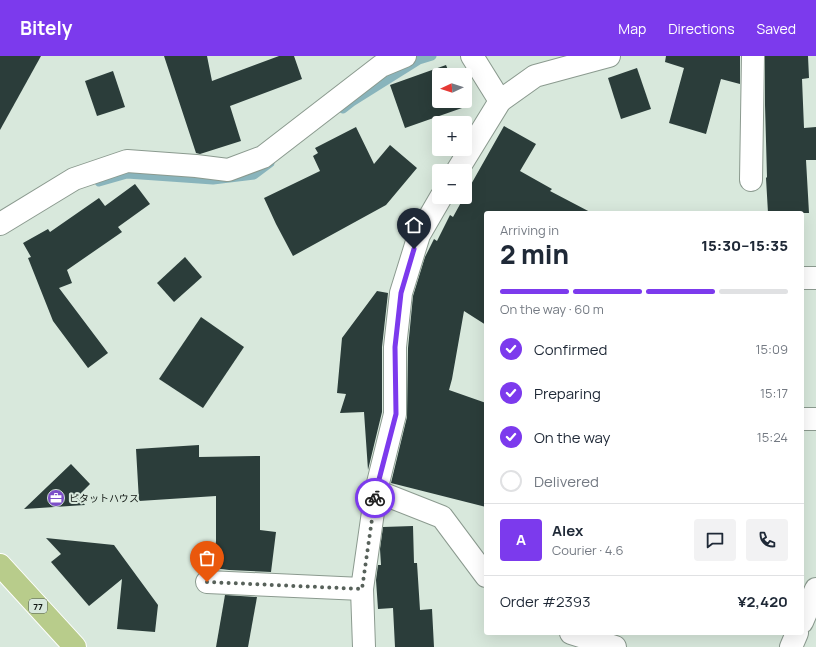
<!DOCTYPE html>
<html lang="en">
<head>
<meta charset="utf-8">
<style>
	:root { --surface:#fff; --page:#f2f2f3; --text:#1f2937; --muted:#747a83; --line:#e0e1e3; --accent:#7c3aed }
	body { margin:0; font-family:Manrope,"Noto Sans JP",sans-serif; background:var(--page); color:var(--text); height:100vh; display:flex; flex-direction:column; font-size:15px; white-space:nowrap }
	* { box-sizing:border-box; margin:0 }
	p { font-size:13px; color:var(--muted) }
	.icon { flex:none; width:22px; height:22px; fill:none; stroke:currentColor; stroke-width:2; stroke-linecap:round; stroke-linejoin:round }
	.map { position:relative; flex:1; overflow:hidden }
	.panel { position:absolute; left:484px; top:155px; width:320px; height:424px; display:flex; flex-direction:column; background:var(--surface); border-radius:4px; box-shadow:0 4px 16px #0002 }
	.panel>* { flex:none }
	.needle { width:26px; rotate:266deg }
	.tools { position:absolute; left:432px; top:12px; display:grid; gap:8px }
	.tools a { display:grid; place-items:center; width:40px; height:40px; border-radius:4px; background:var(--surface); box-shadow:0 4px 16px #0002; font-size:20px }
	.pin { position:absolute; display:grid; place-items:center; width:34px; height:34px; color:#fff; margin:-41px -17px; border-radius:50% 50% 50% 0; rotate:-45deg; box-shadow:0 0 4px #0007 }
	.pin .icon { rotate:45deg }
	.courier { position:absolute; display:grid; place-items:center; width:40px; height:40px; margin:-20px; border:3px solid #7c3aed; border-radius:50%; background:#fff; color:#222; box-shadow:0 1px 5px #0007 }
	.summary em { font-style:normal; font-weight:800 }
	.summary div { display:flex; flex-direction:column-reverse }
	.summary { display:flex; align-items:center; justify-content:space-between; height:68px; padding:0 16px }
	h1 { font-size:26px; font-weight:800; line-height:30px }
	.bar { display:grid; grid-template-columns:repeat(4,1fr); gap:6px 4px; align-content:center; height:48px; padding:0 16px }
	.bar i { height:5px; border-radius:3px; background:var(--line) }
	.bar .on { background:var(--accent) }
	.bar p { grid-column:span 4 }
	.line { display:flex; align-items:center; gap:10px; padding:0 16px; border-top:1px solid var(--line) }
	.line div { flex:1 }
	.round { display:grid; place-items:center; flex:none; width:42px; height:42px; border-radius:4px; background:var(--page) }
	ol { padding:0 16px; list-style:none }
	li { display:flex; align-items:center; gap:12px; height:44px }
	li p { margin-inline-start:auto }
	li .icon { padding:4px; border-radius:50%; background:var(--accent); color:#fff; stroke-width:4 }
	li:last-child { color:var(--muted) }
	li i { width:22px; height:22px; border:2px solid var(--line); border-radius:50% }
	header { display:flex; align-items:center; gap:24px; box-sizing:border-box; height:56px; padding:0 20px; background:var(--accent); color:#fff }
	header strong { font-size:19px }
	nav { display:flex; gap:22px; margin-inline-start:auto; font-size:14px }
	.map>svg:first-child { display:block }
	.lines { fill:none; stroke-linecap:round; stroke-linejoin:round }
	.stream { stroke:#89b4bc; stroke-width:9 }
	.building { fill:#2b3d3a }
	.minor-casing { stroke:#8b9a8f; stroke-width:24 }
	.major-casing { stroke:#fff; stroke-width:24 }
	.minor { stroke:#fff; stroke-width:22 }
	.major { stroke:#b8cc8b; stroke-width:22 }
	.done { stroke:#57615a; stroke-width:4; stroke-dasharray:0 7.2 }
	.route { stroke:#7c3aed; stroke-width:5 }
	.labels { text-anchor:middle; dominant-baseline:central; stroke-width:4; stroke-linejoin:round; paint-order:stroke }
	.shield { fill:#d8e8dc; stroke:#4d5650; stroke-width:1 }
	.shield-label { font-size:9px; font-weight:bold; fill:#121814 }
	.poi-label { font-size:10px; fill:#121814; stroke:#d8e8dc; text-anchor:start }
</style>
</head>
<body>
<header>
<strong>Bitely</strong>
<nav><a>Map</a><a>Directions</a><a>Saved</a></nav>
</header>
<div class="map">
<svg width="816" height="591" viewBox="0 0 816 591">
	<rect width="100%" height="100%" fill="#d8e8dc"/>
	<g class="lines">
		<g class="stream">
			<polyline points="343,53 352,46 419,4 432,0"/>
			<polyline points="99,126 127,118 213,124 254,119 270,107"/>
		</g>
	</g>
	<g class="building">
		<polygon points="0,0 41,0 0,74"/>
		<polygon points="164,0 207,0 212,25 279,0 294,0 302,23 230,50 241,85 200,98 196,97"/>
		<polygon points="666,0 740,0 740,28 721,23 706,78 669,67 684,12 665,6"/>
		<polygon points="765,0 808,0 809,22 802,23 804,72 816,71 816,104 806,104 809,157 768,157 766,122 767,121 765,49"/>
		<polygon points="446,9 450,19 439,19 439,45 459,45 462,52 405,72 390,29"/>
		<polygon points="637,12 651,53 621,63 608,22"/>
		<polygon points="113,15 125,51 97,60 85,25"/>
		<polygon points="504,70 536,88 520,115 552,133 550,135 592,157 486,157 486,269 464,255 452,323 449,334 486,347 486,451 391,427 407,361 408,292 413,240 425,201 434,183 437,185 450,159 453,161 464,141 465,141 465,139"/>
		<polygon points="356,71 374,108 390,89 417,112 386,149 293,200 276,168 264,142 320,115 313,100 318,97 315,92"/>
		<polygon points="135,128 150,148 118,171 122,176 67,214 72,227 59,232 108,297 88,312 53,265 28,202 31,201 23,187 48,173 50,176 99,142 105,150"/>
		<polygon points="185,201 202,221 174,246 157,227"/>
		<polygon points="377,235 388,237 382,291 382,356 368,414 364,356 340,357 346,338 337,337 342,282"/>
		<polygon points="201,261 244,291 203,352 159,323"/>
		<polygon points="199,389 199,401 260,400 260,474 276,476 271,516 229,514 213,512 216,485 216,440 139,445 136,393"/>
		<polygon points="71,408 90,428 78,440 85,449 24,453"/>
		<polygon points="413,470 414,507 417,507 420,554 432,553 434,591 395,591 393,552 378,553 376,524 378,509 381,509 380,493 383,471"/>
		<polygon points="46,482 114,489 158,549 155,576 117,573 122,523 89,550 51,506 61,498"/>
		<polygon points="225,539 257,541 248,591 216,591"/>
	</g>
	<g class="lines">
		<g class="minor-casing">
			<g id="minor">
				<polyline points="472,0 500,45"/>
				<polyline points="457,115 500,45 535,20 609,0"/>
				<polyline points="751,124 753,0"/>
				<polyline points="0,168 74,123 127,105 196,110 228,114 263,101 381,10 405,0"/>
				<polyline points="802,222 816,222"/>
				<polyline points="802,363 816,363"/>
				<polyline points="376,435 442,461 486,520"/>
				<polyline points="207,526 362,533"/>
				<polyline points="802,566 816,533"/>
				<polyline points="571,577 615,591"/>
				<polyline points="364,591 362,533 376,435 395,358 395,291 401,237 419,179 441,141"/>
				<polyline points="791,591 797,577"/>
			</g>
		</g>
		<g class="major-casing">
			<polyline id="major" points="0,509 75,591"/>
		</g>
		<use href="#minor" class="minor"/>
		<use href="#major" class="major"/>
	</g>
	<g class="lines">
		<polyline class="done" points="207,526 362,533 375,442"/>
		<polyline class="route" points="375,442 376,435 396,358 395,291 401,237 414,193"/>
	</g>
	<defs>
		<g id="office-disc" transform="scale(0.9)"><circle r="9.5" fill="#7d4fc8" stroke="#d8e8dc"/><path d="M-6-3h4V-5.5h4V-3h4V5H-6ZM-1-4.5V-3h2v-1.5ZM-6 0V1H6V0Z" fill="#fff"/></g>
	</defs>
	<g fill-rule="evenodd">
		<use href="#office-disc" x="56" y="442"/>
	</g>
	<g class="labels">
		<rect class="shield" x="29" y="543" width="18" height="14" rx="3"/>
		<g class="shield-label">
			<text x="38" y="550">77</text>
		</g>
		<g class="poi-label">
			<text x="69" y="442">ピタットハウス</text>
		</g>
	</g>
</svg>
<div class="tools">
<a><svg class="needle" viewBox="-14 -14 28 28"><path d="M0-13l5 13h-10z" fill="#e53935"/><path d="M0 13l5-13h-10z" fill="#747a83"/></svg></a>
<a>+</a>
<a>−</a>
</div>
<div class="pin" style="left:207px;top:526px;background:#ea580c"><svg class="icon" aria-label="bag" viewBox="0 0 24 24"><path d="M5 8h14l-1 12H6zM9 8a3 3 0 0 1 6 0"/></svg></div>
<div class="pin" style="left:414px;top:193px;background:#1f2937"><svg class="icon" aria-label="home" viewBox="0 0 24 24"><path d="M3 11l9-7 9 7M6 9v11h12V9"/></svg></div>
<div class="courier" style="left:375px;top:442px"><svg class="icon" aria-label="bike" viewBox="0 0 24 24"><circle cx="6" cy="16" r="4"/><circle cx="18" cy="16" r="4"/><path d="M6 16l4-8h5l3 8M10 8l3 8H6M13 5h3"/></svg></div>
<section class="panel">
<div class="summary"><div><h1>2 min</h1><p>Arriving in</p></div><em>15:30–15:35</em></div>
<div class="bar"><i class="on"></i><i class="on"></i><i class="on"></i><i></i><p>On the way · 60 m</p></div>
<ol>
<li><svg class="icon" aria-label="check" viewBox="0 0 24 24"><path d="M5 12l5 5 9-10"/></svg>Confirmed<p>15:09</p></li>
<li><svg class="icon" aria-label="check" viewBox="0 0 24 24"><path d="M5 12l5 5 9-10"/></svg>Preparing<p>15:17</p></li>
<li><svg class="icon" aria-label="check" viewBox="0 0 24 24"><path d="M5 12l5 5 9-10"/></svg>On the way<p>15:24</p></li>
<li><i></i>Delivered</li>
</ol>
<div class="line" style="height:72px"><b class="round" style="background:var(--accent);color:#fff">A</b><div><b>Alex</b><p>Courier · 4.6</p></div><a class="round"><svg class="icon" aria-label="chat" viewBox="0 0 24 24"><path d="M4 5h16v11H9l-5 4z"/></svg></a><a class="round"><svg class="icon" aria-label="phone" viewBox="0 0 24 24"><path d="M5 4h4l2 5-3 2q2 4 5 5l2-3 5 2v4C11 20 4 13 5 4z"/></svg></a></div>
<div class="line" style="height:52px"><div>Order #2393</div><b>¥2,420</b></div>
</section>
</div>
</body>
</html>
